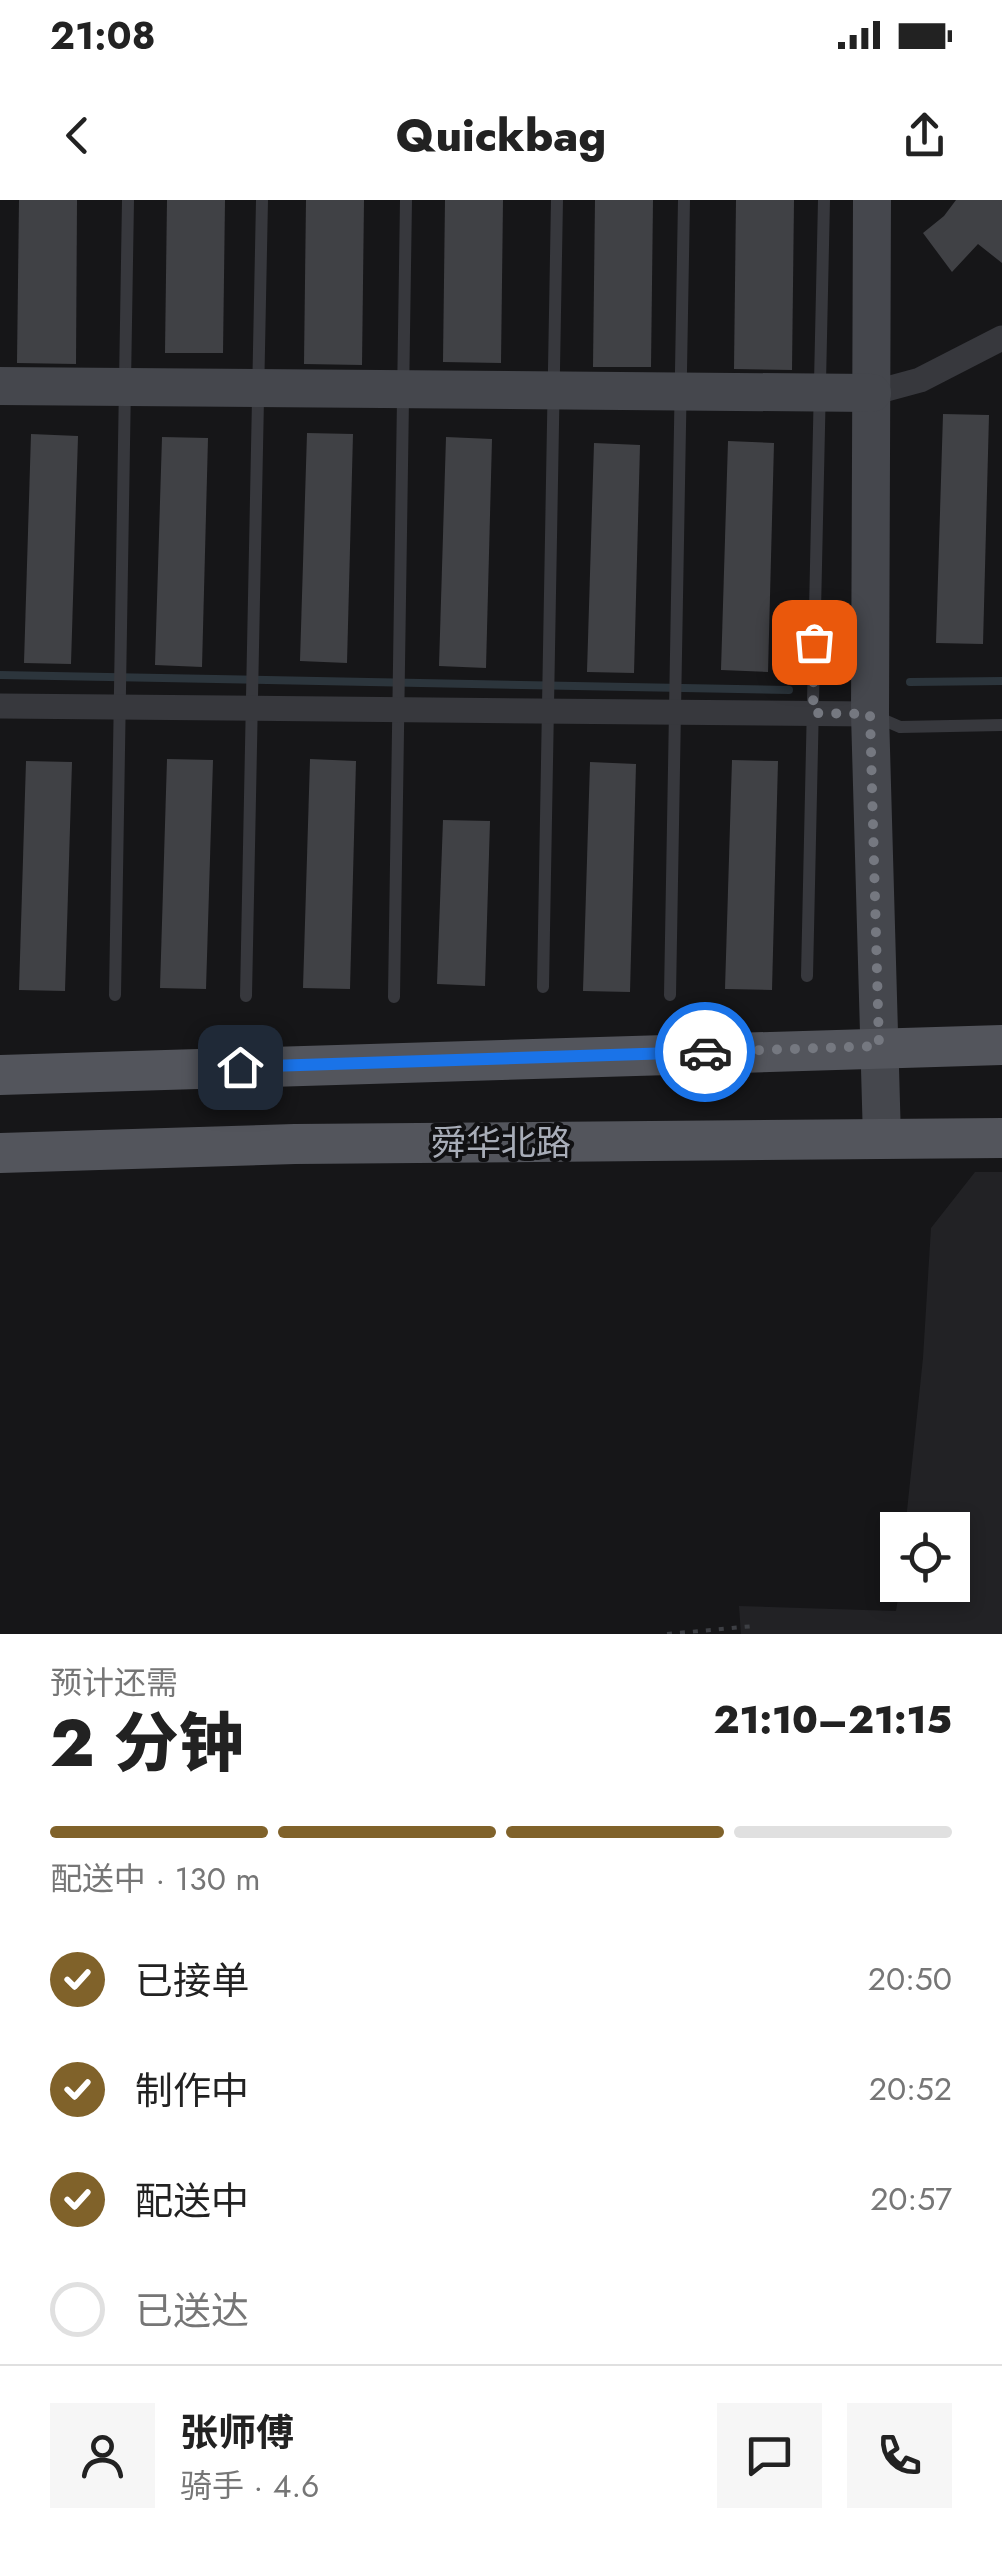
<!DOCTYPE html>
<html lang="zh">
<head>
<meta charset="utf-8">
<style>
	:root { --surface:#fff; --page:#f6f6f6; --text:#222; --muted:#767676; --line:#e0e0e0; --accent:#80622a }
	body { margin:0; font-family:Jost,"Noto Sans SC",sans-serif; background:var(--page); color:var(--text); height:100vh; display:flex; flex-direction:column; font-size:38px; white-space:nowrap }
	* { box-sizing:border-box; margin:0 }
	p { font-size:32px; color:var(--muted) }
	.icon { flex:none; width:55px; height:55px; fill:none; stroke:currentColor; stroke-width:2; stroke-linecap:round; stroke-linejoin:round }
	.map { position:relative; height:1434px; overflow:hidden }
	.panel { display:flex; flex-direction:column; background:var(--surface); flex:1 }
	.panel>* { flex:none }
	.fabs { position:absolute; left:880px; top:1312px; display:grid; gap:20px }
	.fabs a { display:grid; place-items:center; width:90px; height:90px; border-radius:0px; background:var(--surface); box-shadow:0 5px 15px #0003; font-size:50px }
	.pin { position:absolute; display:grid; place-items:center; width:85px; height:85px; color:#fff; margin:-42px; border-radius:20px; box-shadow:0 5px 15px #0006 }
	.courier { position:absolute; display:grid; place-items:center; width:100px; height:100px; margin:-50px; border:8px solid #1a73e8; border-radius:50%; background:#fff; color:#222; box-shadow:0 2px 12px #0007 }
	.summary em { font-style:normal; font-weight:800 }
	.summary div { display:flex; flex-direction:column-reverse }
	.summary { display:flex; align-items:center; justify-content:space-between; height:170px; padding:0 50px }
	h1 { font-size:65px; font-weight:800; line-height:75px }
	.bar { display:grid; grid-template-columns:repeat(4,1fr); gap:15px 10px; align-content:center; height:120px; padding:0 50px }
	.bar i { height:12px; border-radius:8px; background:var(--line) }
	.bar .active { background:var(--accent) }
	.bar p { grid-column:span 4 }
	.line { display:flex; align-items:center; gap:25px; padding:0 50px; border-top:2px solid var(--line) }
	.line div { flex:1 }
	.round { display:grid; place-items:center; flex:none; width:105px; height:105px; border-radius:0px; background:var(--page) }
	ol { padding:0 50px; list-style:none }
	li { display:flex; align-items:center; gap:30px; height:110px }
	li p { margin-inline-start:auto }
	li .icon { padding:10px; border-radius:50%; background:var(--accent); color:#fff; stroke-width:4 }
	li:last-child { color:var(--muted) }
	li i { width:55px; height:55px; border:5px solid var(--line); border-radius:50% }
	.status { display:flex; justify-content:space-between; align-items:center; height:70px; padding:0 50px; background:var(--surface); direction:ltr }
	.status svg { height:28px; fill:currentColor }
	header { display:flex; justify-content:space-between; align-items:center; height:130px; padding:0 50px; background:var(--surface); font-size:45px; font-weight:800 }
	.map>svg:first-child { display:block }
	.built { fill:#222225 }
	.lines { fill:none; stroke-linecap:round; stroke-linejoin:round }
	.stream { stroke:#2c353c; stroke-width:8 }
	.building { fill:#404145 }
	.path { stroke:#3d3f44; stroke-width:4; stroke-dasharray:5 8; stroke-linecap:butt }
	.lane { stroke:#37383d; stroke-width:12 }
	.street { stroke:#37383d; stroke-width:25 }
	.secondary { stroke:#45474d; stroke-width:38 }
	.primary { stroke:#53555c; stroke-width:40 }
	.done { stroke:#757880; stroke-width:10; stroke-dasharray:0 18 }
	.route { stroke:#1a73e8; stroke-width:12 }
	.labels { text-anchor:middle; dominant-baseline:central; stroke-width:8; stroke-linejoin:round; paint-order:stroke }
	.street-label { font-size:35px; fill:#a8adb8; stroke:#111113 }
</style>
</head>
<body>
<div class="status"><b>21:08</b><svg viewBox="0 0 49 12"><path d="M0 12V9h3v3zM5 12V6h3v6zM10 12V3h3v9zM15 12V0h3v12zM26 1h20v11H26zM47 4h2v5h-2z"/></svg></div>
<header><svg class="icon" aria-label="back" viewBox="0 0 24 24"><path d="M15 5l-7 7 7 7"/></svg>Quickbag<svg class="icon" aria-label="share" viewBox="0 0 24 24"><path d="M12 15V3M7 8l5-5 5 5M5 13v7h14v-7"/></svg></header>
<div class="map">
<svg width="1002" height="1434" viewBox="0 0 1002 1434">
	<rect width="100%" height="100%" fill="#161618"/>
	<polygon class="built" points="975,972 1002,972 1002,1434 741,1434 739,1406 896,1411 900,1385 952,1385 952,1330 905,1330 923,1158 931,1028"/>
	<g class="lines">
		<g class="stream">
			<polyline points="0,475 789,490"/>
			<polyline points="910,482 1002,481"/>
		</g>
	</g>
	<g class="building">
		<polygon points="19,0 77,0 76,164 17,163"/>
		<polygon points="167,0 225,0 223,153 165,153"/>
		<polygon points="306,0 364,0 362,165 304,164"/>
		<polygon points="445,0 503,0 501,163 443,162"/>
		<polygon points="595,0 653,0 651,167 593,167"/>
		<polygon points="736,0 794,0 792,170 734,169"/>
		<polygon points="956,0 1002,0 1002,63 978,44 952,72 923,33 944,16"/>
		<polygon points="943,214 989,215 983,444 936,443"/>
		<polygon points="307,233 353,234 347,463 300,461"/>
		<polygon points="31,234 78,236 71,464 24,463"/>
		<polygon points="162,237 208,238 202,467 155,465"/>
		<polygon points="446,237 492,239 486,468 439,466"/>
		<polygon points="728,241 774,243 768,472 721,470"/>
		<polygon points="594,243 640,245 634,473 587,472"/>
		<polygon points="167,559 213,560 206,789 160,788"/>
		<polygon points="310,559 356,561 350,789 303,788"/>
		<polygon points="732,560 778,561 772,790 725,789"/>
		<polygon points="26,561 72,562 65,791 19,790"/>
		<polygon points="590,562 636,564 630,792 583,791"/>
		<polygon points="443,620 490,621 485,786 437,784"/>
	</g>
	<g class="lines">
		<polyline class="path" points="667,1434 754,1426"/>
		<g class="lane">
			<polyline points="877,517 900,527 1002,525"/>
			<polyline points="807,776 824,0"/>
			<polyline points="543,787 557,0"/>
			<polyline points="115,795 128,0"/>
			<polyline points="670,795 684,0"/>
			<polyline points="246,796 262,0"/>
			<polyline points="394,797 406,0"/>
		</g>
		<g class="street">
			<polyline points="872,193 920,180 1002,138"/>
			<polyline points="0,506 870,514"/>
		</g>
		<g class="secondary">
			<polyline points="872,0 870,514 882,939"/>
			<polyline points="0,186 872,193"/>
		</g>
		<g class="primary">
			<polyline points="0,875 1002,845"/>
			<polyline points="0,953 295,944 1002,938"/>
		</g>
	</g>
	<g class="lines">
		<polyline class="done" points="705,852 879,846 870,514 813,513 814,442"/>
		<polyline class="route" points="240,867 705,852"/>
	</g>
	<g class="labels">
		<g class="street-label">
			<text x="501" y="943">舜华北路</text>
		</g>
	</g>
</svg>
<div class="fabs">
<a><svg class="icon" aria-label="locate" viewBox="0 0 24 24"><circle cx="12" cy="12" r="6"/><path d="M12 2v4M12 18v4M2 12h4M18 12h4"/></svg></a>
</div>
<div class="pin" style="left:814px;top:442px;background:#ea580c"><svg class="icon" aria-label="bag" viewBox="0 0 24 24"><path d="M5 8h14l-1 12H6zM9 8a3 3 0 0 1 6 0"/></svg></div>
<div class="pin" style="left:240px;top:867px;background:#1f2937"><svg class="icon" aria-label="home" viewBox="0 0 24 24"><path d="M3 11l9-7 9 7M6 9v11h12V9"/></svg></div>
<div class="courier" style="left:705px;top:852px"><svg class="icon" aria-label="car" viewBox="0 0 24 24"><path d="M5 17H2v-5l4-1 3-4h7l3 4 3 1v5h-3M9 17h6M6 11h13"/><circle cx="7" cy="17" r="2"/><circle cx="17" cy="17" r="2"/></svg></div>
</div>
<section class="panel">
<div class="summary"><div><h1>2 分钟</h1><p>预计还需</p></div><em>21:10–21:15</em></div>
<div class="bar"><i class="active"></i><i class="active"></i><i class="active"></i><i></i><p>配送中 · 130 m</p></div>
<ol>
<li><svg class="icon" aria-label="check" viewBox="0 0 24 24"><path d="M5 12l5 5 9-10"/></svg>已接单<p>20:50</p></li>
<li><svg class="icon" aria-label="check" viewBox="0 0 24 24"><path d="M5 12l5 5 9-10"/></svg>制作中<p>20:52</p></li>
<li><svg class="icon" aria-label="check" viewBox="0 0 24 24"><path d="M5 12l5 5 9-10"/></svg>配送中<p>20:57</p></li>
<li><i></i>已送达</li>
</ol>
<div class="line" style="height:180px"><a class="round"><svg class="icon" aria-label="person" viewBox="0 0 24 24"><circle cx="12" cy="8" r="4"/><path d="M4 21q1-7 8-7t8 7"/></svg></a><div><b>张师傅</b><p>骑手 · 4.6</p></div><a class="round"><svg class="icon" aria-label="chat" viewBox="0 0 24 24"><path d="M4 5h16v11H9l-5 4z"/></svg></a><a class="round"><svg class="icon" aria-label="phone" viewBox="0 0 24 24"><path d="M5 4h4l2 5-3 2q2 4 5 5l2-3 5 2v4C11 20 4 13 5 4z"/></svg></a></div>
</section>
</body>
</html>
